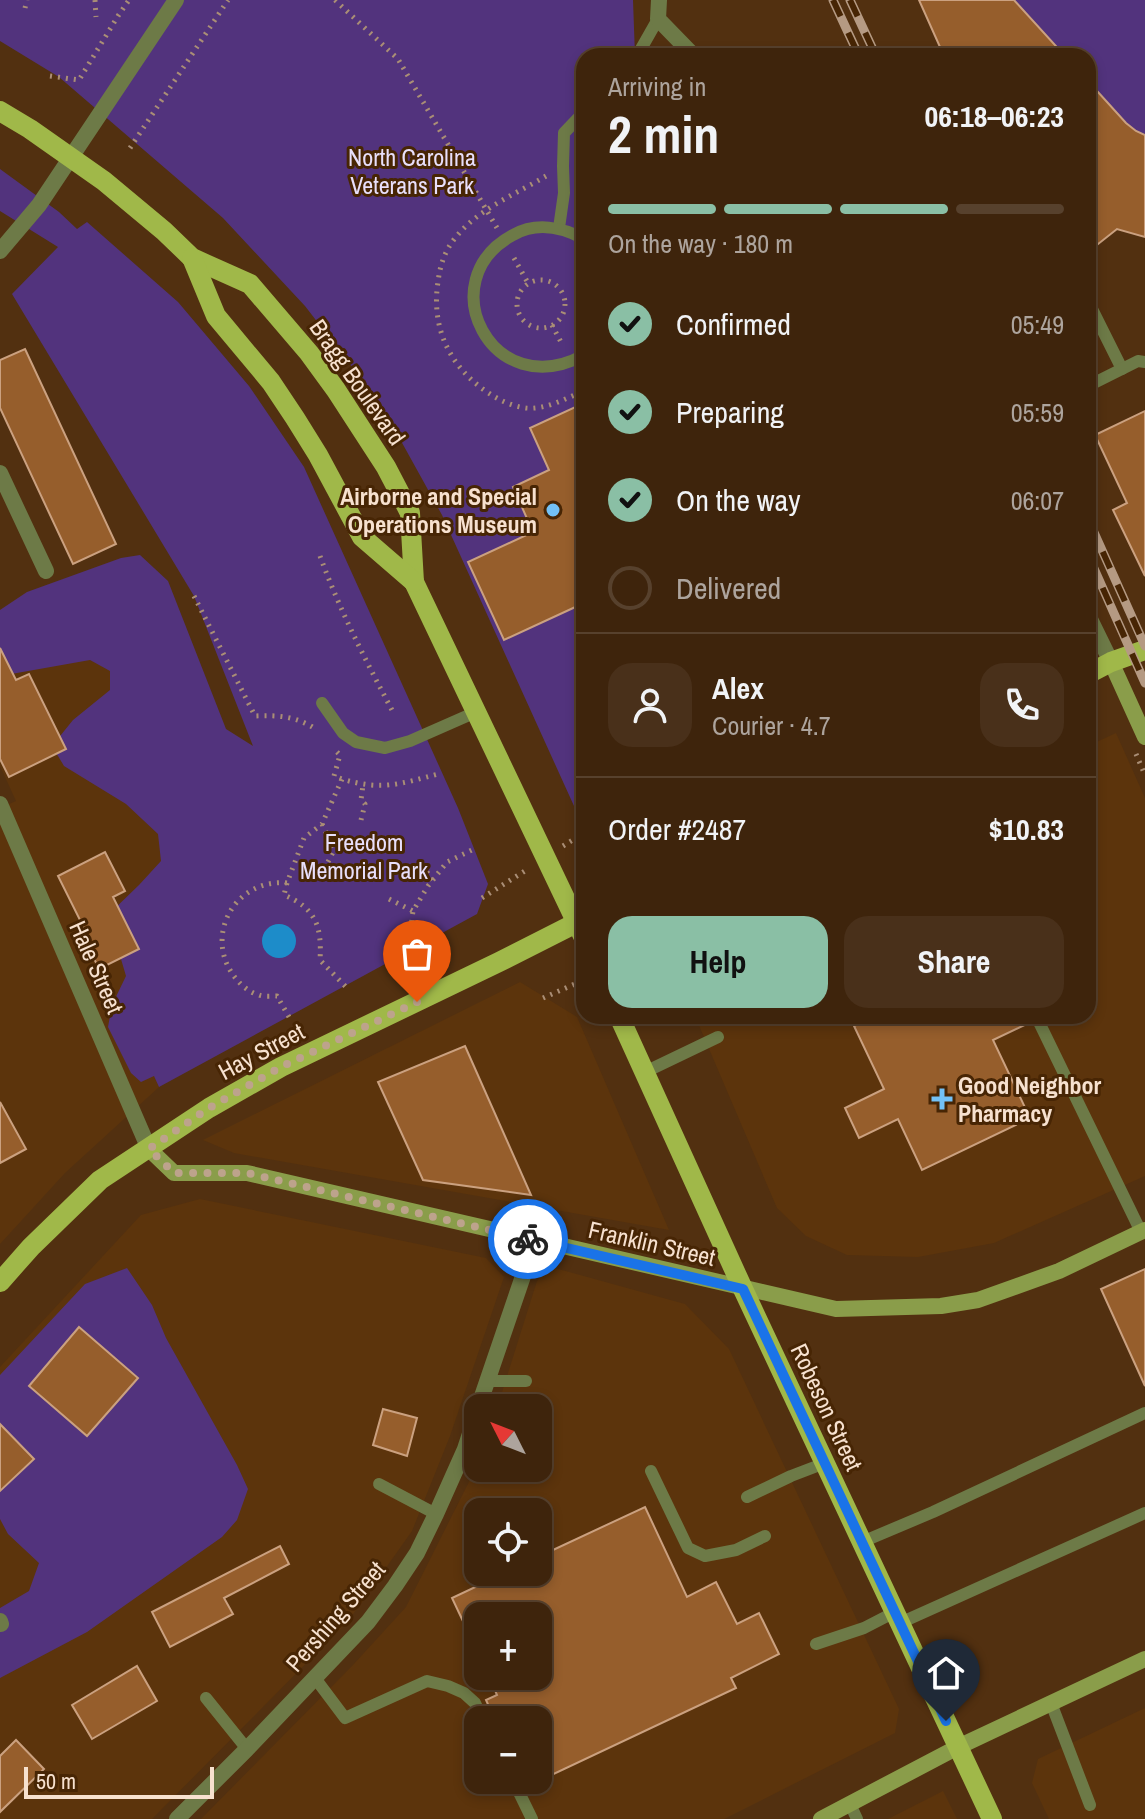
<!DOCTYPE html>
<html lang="en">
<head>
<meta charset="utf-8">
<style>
	:root { --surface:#3e240c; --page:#49301a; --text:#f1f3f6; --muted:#ada49d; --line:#57412d; --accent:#8abfa5 }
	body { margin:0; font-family:"Archivo Narrow",sans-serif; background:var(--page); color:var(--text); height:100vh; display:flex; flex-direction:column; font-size:30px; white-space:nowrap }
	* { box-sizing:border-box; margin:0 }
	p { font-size:26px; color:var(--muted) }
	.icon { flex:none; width:44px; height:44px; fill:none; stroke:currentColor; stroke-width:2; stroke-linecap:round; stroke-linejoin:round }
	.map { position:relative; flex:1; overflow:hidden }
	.details { position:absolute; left:576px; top:48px; width:520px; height:976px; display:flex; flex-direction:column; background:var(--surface); border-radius:24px; box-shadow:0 4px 12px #0003,0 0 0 2px var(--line) }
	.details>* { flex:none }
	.needle { width:52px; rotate:312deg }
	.fabs { position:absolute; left:464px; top:1394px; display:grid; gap:16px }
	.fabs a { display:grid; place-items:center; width:88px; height:88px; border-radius:16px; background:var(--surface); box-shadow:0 4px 12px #0003,0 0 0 2px var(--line); font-size:40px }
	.scale { position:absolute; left:24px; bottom:20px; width:190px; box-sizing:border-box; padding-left:8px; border:4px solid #f7e1cf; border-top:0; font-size:22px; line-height:28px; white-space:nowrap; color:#f7e1cf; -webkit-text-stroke:6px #472504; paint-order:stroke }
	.pin { position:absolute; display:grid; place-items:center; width:68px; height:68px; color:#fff; margin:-82px -34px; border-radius:50% 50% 50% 0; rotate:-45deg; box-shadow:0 0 8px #0007 }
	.pin .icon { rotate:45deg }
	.courier { position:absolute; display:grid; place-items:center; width:80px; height:80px; margin:-40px; border:6px solid #1a73e8; border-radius:50%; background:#fff; color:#222; box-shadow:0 2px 10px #0007 }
	.head em { font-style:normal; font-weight:800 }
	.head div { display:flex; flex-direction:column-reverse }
	.head { display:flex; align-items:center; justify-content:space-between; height:136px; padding:0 32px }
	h1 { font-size:52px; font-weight:800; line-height:60px }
	.bar { display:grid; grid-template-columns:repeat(4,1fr); gap:12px 8px; align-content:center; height:96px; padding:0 32px }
	.bar i { height:10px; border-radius:6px; background:var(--line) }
	.bar .active { background:var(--accent) }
	.bar p { grid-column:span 4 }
	.line { display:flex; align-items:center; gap:20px; padding:0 32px; border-top:2px solid var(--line) }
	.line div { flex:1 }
	.round { display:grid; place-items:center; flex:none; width:84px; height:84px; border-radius:24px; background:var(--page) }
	ol { padding:0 32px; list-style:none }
	li { display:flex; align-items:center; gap:24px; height:88px }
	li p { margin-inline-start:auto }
	li .icon { padding:8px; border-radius:50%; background:var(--accent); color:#111; stroke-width:4 }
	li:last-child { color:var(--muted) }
	li i { width:44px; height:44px; border:4px solid var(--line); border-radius:50% }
	.cta { display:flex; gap:16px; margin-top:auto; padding:16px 32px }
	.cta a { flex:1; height:92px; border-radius:24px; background:var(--accent); color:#111; font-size:32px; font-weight:800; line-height:92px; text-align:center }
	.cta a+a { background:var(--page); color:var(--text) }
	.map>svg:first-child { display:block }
	.built { fill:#5c340c; fill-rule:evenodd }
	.green { fill:#52337d }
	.water { fill:#1d8cc9 }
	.building { fill:#965e2c; stroke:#cba180; stroke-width:2 }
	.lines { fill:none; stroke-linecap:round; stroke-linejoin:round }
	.path { stroke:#aa8e76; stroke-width:5; stroke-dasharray:2 6; stroke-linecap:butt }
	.lane { stroke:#6d7a47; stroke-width:12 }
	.street { stroke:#6d7a47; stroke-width:16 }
	.secondary { stroke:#8a9d4a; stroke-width:16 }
	.primary { stroke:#a0b849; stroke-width:20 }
	.rail-casing { stroke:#b59a83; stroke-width:9 }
	.rail { stroke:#472504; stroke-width:6; stroke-dasharray:18; stroke-linecap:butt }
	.done { stroke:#bda38c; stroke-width:8; stroke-dasharray:0 14.4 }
	.route { stroke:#1a73e8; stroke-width:10 }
	.poi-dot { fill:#73c1f6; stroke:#472504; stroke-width:3 }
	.labels { text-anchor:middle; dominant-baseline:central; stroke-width:6; stroke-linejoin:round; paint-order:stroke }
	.park-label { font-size:24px; fill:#e8dffb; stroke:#472504 }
	.street-label { font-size:24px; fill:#f7e1cf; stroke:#472504 }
	.poi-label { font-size:24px; font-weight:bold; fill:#f7e1cf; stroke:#472504; text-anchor:end }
</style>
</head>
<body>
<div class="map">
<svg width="1145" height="1819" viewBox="0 0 1145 1819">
	<rect width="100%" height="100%" fill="#523010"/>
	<g class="built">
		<polygon points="27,592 90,660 110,670 204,923 145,1051 159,1087 65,1173 0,1244 0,808 16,801 0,766 0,610"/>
		<polygon points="1116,733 1145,798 1145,1176 994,1243 918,1257 847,1255 806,1236 777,1208 695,1016 1088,1016 1088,746"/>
		<polygon points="520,982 577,1017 669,1230 234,1153 203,1140"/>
		<polygon points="200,1199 486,1258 504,1277 450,1436 412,1531 349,1620 152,1819 0,1819 0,1367 141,1215"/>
		<path d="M551 1267 685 1304 729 1349 899 1709 895 1733 724 1819H201L353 1665 406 1607 478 1464V1468H538V1408H497L537 1281ZM478 1512H538V1572H478ZM478 1616H538V1676H478ZM478 1720H538V1780H478Z"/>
		<polygon points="1145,1708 1145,1819 1049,1819 1032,1783 1038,1759"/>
		<polygon points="943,1791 957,1819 888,1819"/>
	</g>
	<g class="green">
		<polygon points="0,0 633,0 635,56 584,56 584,828 442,515 380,403 305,306 223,218 59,77 0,41"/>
		<polygon points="919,0 1145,0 1145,237 1117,229 1088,252 1088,56 944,56"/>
		<polygon points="0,169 59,212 77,229 87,222 178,302 249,386 304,467 458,808 488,884 477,914 159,1087 154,1076 141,1082 131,1073 108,1027 112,1005 126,976 108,915 139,885 161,861 158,834 126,804 64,766 52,746 73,720 110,690 110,671 90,660 0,676 0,610 27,592 121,558 140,555 168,581 226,729 253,746 194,596 12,294 58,247 0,211"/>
		<polygon points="127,1268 152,1305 166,1338 237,1465 248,1489 237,1520 222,1537 87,1632 0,1678 0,1608 29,1591 39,1563 8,1534 0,1519 0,1375 85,1284"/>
	</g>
	<circle class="water" cx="279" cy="941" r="17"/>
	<g class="building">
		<polygon points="919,0 1014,0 1065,56 944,56"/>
		<polygon points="1088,81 1126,123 1136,131 1145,135 1145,237 1117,229 1088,252"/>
		<polygon points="25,349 116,544 73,564 0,408 0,360"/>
		<polygon points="584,403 584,603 504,640 468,562 533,532 513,487 549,470 530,428"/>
		<polygon points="1145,411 1145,576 1113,510 1127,503 1095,435"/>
		<polygon points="0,648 16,680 29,674 66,749 9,777 0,759"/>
		<polygon points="105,852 125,891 113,897 139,949 99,969 85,940 89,938 58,876"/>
		<polygon points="876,1016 1027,1016 1029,1023 993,1040 1030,1118 922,1170 898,1119 859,1138 845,1108 884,1089 854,1026"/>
		<polygon points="465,1046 531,1195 423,1180 378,1082"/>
		<polygon points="0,1102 26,1149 0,1163"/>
		<polygon points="1145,1269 1145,1386 1101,1289"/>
		<polygon points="79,1327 138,1378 87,1436 29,1386"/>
		<polygon points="383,1409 417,1418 407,1456 373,1445"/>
		<polygon points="0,1424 34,1459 0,1491"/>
		<polygon points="645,1507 687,1597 716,1582 737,1624 759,1613 779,1654 731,1678 736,1688 543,1779 538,1768 538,1720 495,1720 486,1700 497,1695 489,1676 538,1676 538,1616 478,1616 478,1653 452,1598 507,1572 538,1572 538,1557"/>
		<polygon points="280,1546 289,1564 224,1598 233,1614 170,1647 152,1612"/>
		<polygon points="137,1666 157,1701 92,1739 72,1705"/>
		<polygon points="16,1740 44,1769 0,1812 0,1756"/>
	</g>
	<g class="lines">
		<g class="path">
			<polyline points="95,0 96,17"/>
			<polyline points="335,0 398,59 497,228"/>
			<polyline points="25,8 27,0"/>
			<polyline points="50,76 79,80 118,16 129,0"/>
			<polyline points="130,148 228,0"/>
			<path d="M546 176C516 194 478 209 456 237 445 250 440 265 438 282 431 327 449 366 487 392 499 400 511 406 526 408 545 410 567 398 584 391"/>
			<polyline points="514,258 528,283"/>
			<circle cx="541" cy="304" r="24"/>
			<polyline points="552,325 563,346"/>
			<path d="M320 556C340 611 366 661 393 712"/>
			<path d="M194 596 255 716C278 715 297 716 317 730"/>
			<polyline points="337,752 340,755 334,776 342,779"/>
			<polyline points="1136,754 1145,775"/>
			<polyline points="361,820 365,804 361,800 363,785"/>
			<polyline points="322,824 334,850 328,862"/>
			<polyline points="563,846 584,833"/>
			<polyline points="414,875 425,869 433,881"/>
			<path d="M287 883 284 895C316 908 322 927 320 960L347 988"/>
			<polyline points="482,898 528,869"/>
			<polyline points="389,899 413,911"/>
			<polyline points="416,953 410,933 413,911 428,886 447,862 472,850"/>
			<polyline points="543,998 584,980"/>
			<path d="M289 1017 277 996C272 996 264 997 259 995 251 993 243 987 238 981 201 940 233 878 287 883L304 838 322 824 342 779C381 791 400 784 438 774"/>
		</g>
		<g class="lane">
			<polyline points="637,56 658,19"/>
			<polyline points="559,228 564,193 563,166 564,133 584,112"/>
			<path d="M584 239C562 227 536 222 513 235 429 280 492 405 584 355"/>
			<polyline points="1088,301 1122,369"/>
			<polyline points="1088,386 1138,361 1145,362"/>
			<polyline points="322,703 343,733 356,742 385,748 410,741 476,712"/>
			<polyline points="1036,1016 1141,1232"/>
			<polyline points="645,1072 718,1037"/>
			<polyline points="488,1381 526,1381"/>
			<polyline points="651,1471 688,1548 705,1556 736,1550 765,1536"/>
			<polyline points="379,1484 436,1514"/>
			<polyline points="747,1497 791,1476 825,1463"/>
			<polyline points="862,1542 933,1512 1145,1413"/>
			<polyline points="900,1623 1145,1513"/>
			<polyline points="816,1644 864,1628 895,1612"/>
			<polyline points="315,1678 345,1718 427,1681 448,1686 464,1693 475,1703 483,1720"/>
			<polyline points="206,1698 247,1749"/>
			<polyline points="1051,1703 1090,1805"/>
			<polyline points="513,1780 532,1819"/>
			<polyline points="850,1804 857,1819"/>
		</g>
		<g class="street">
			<polyline points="659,0 658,19 694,56"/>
			<polyline points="0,251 39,205 176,0"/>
			<polyline points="0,473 46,571"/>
			<polyline points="1088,615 1111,662"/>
			<polyline points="0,804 149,1149"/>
			<polyline points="478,1408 535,1241"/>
			<polyline points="0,1621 1,1624"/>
			<polyline points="177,1819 247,1749 368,1622 395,1586 417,1553 436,1514 465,1449 478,1409"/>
		</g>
		<g class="secondary">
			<polyline points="1111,662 1145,737"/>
			<polyline points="149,1149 174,1173 247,1173 836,1309 941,1306 978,1300 1059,1271 1145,1230"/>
			<polyline points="821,1819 958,1747 1145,1659"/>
		</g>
		<g class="primary">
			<polyline points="0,111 30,129 104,181 164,231 192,258 250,284 309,353 336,390 386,467 410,513 414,582 584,938"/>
			<polyline points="192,258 216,316 271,382 295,418 318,455 362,537 414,582"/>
			<polyline points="1088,674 1111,662 1145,650"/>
			<polyline points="619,1016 743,1289 992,1819"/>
			<polyline points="0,1282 31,1247 100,1180 209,1108 281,1067 499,962 584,919"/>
		</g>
		<g class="rail-casing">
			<g id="rail">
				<polyline points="833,0 859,56"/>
				<polyline points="850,0 876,56"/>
				<polyline points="1088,519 1145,646"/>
				<polyline points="1088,555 1145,683"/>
			</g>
		</g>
		<use href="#rail" class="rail"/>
	</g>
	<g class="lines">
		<polyline class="done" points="417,1002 281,1067 209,1108 149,1149 174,1173 247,1173 528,1239"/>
		<polyline class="route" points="528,1239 743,1289 946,1721"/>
	</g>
	<g class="poi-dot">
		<circle cx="553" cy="510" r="8"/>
		<path d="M938 1087h8v8h8v8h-8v8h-8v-8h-8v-8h8z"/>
	</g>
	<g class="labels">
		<g class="park-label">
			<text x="412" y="157">North Carolina<tspan x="412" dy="28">Veterans Park</tspan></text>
			<text x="364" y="842">Freedom<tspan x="364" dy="28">Memorial Park</tspan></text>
		</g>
		<g class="street-label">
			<text transform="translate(358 382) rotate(55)">Bragg Boulevard</text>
			<text transform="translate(97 967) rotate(66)">Hale Street</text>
			<text transform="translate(261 1051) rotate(-28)">Hay Street</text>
			<text transform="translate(652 1243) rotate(13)">Franklin Street</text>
			<text transform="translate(827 1407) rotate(65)">Robeson Street</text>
			<text transform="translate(335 1616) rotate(-49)">Pershing Street</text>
		</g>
		<g class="poi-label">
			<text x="537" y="496">Airborne and Special<tspan x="537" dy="28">Operations Museum</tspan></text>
			<text x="958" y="1085" text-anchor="start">Good Neighbor<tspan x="958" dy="28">Pharmacy</tspan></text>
		</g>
	</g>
</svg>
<div class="fabs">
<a><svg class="needle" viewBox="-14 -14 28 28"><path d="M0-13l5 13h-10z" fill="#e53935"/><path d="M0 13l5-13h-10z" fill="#ada49d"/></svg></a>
<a><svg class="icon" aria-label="locate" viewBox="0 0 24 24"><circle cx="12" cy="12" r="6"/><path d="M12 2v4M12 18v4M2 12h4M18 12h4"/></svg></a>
<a>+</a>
<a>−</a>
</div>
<div class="scale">50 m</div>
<div class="pin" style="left:417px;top:1002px;background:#ea580c"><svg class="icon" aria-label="bag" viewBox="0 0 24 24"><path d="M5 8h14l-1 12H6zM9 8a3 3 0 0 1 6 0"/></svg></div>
<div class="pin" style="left:946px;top:1721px;background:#1f2937"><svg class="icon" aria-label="home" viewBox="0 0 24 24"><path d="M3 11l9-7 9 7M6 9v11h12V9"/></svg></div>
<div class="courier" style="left:528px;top:1239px"><svg class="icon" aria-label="bike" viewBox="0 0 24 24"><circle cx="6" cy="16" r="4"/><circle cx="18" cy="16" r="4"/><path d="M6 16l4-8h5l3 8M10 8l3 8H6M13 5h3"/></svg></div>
<section class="details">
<div class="head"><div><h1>2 min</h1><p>Arriving in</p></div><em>06:18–06:23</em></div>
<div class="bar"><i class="active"></i><i class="active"></i><i class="active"></i><i></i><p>On the way · 180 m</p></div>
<ol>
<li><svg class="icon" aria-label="check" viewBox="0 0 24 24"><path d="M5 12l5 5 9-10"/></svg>Confirmed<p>05:49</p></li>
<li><svg class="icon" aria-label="check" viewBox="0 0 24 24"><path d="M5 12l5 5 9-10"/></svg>Preparing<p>05:59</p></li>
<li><svg class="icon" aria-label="check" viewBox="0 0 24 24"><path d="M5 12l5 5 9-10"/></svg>On the way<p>06:07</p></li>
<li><i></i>Delivered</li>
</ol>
<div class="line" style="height:144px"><a class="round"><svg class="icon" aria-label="person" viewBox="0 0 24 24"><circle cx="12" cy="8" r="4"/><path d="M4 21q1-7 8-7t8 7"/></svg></a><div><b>Alex</b><p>Courier · 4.7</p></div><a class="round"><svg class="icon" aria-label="phone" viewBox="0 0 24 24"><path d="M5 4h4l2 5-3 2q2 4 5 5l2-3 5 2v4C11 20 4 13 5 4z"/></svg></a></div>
<div class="line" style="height:104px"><div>Order #2487</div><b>$10.83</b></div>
<div class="cta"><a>Help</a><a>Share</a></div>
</section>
</div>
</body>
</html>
